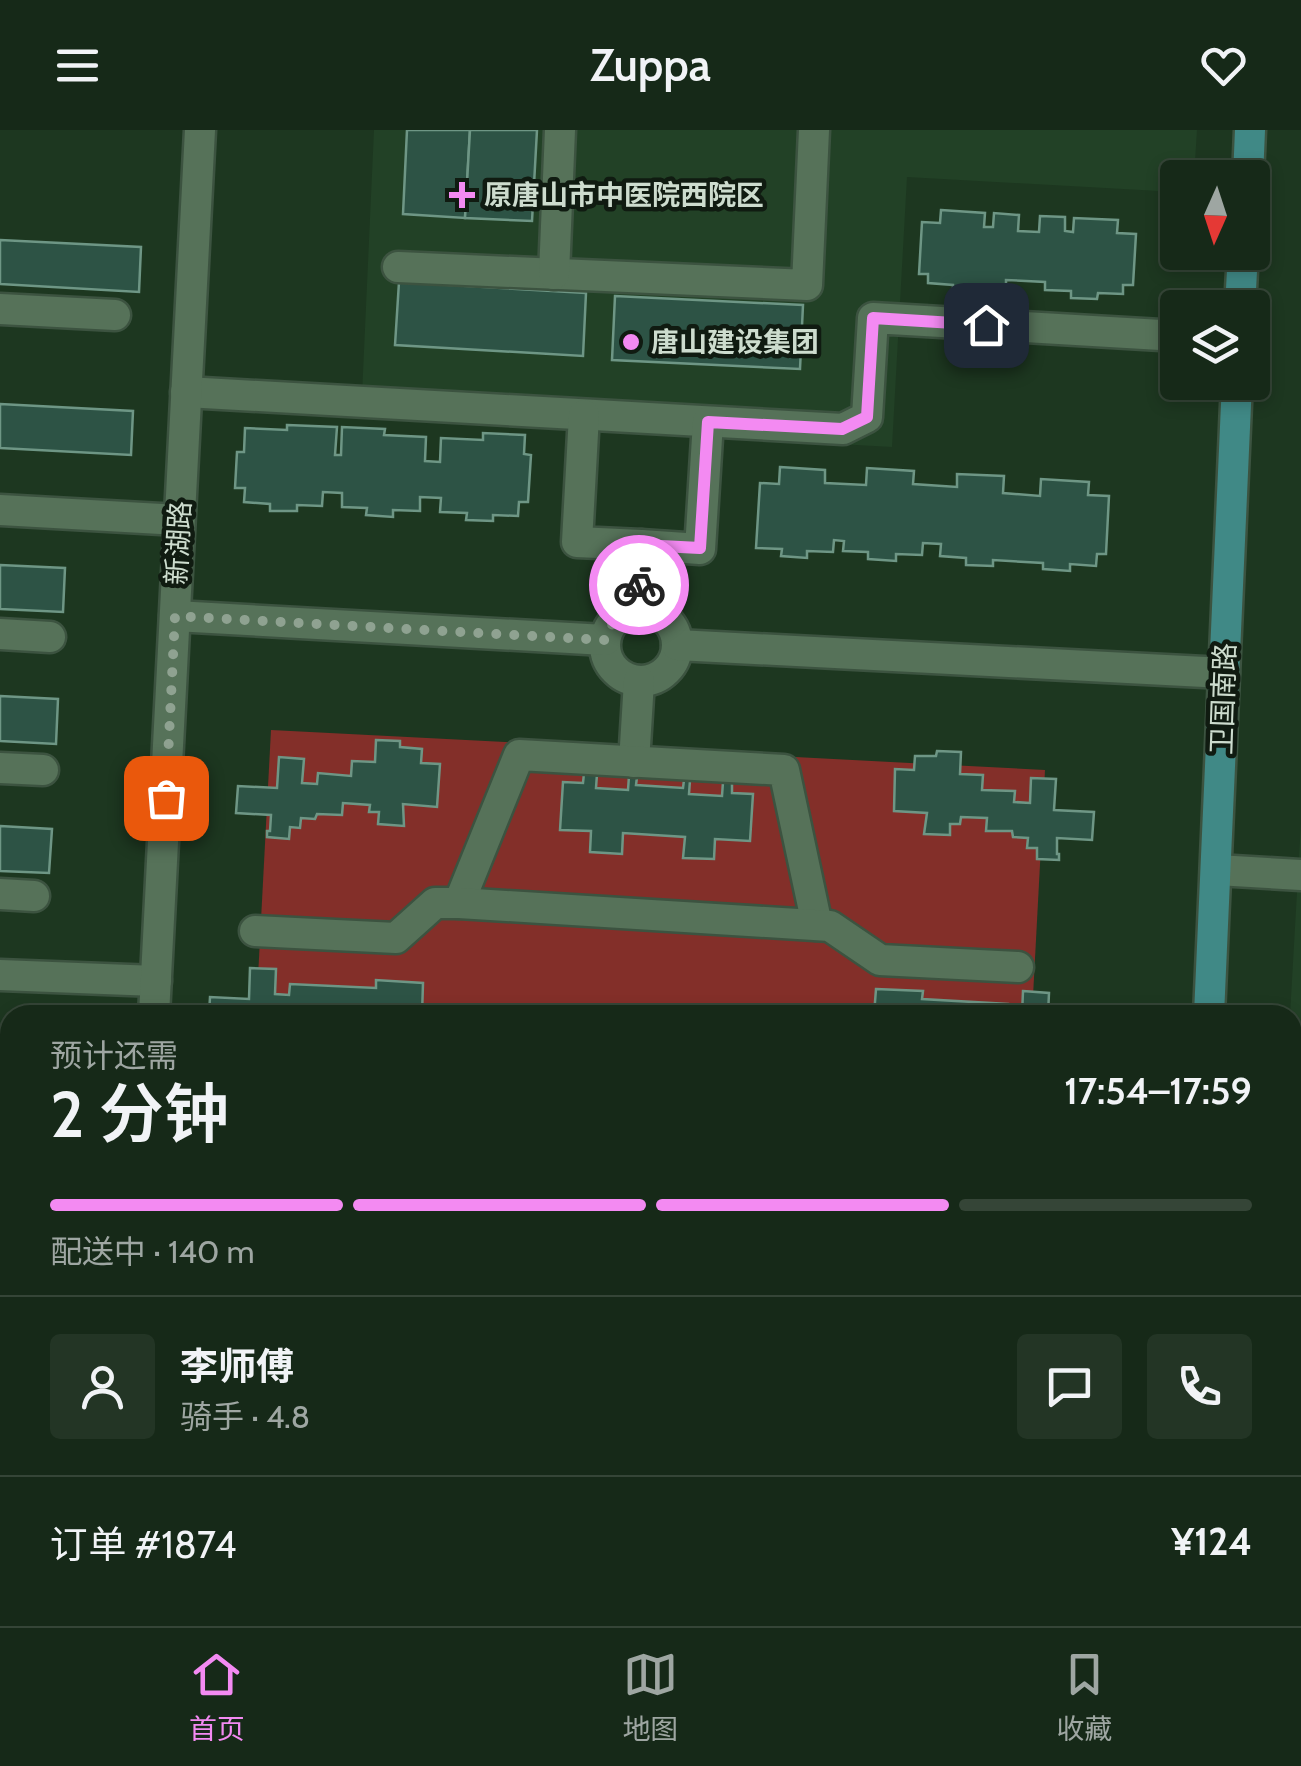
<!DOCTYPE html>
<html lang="zh">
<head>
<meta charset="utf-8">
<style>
	:root { --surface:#162918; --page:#233525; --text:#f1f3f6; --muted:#9ea6a2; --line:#354537; --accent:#f38af2 }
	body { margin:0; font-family:Cabin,"Noto Sans SC",sans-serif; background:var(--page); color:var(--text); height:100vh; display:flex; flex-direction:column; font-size:38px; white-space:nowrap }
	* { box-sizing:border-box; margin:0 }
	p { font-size:32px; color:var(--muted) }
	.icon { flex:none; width:55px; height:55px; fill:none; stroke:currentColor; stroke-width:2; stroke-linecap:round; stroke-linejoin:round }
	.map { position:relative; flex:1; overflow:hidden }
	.side { position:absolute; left:0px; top:875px; width:1302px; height:622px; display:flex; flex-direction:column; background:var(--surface); border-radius:30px 30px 0 0; box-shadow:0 5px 15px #0003,0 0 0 2px var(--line) }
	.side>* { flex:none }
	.needle { width:65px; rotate:183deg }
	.buttons { position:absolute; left:1160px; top:30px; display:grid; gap:20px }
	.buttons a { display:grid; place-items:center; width:110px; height:110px; border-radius:10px; background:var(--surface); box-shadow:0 5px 15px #0003,0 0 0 2px var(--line); font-size:50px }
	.pin { position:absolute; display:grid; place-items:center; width:85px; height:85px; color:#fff; margin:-42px; border-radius:20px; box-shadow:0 5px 15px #0006 }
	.courier { position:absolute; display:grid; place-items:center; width:100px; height:100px; margin:-50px; border:8px solid #f38af2; border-radius:50%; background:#fff; color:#222; box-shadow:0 2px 12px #0007 }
	.head em { font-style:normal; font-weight:600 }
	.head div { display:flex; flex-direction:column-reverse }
	.head { display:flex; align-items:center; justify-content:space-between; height:170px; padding:0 50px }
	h1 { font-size:65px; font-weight:600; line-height:75px }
	.bar { display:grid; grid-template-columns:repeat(4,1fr); gap:15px 10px; align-content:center; height:120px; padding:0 50px }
	.bar i { height:12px; border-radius:8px; background:var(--line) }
	.bar .active { background:var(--accent) }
	.bar p { grid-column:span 4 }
	.line { display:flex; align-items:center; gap:25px; padding:0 50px; border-top:2px solid var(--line) }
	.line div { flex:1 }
	.round { display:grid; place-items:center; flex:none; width:105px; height:105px; border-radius:10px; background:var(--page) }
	header { display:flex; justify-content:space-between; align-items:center; height:130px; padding:0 50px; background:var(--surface); font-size:45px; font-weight:600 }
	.dock { display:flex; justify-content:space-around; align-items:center; height:140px; border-top:2px solid var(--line); background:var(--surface); font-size:28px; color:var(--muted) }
	.dock a { display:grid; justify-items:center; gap:5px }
	.dock .active { color:var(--accent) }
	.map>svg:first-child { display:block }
	.built { fill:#224126 }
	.green { fill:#832f29 }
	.building { fill:#2d5345; stroke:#6e9685; stroke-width:2.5 }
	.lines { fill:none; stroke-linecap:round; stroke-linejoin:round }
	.minor-casing { stroke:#3c5340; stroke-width:35 }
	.major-casing { stroke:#3c5340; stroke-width:35 }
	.minor { stroke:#567259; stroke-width:30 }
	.major { stroke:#408986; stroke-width:30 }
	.done { stroke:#8fa291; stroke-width:10; stroke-dasharray:0 18 }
	.route { stroke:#f38af2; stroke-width:12 }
	.poi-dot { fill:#f38af2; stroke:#101b11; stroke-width:4 }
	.labels { text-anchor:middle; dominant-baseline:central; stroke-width:9; stroke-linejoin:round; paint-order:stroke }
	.poi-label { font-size:28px; font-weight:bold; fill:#cddcce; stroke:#101b11; text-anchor:start }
	.street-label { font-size:28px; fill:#cddcce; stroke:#101b11 }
</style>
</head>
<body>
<header><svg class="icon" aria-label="menu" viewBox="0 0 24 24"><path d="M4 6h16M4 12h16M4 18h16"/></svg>Zuppa<svg class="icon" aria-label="heart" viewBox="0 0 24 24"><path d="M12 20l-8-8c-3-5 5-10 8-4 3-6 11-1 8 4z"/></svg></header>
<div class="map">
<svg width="1301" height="1496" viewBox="0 0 1301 1496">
	<rect width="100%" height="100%" fill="#1d3720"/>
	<g class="built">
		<polygon points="374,0 1197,0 1194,47 1178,48 1177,62 907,47 892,317 361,287"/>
		<polygon points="1301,692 1301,1496 1252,1496 1253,1488 1292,1488 1292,885 1290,885"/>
		<rect x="157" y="1488" width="942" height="8"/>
	</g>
	<polygon class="green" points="271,600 1045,640 1032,885 256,885"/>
	<g class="building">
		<polygon points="407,0 470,0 465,88 403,84"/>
		<polygon points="470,0 537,0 532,91 465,88"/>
		<polygon points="941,80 985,83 984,97 993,97 994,83 1019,85 1018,101 1039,102 1040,86 1065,87 1065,101 1073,102 1074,88 1118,90 1117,103 1136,104 1133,155 1123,155 1123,164 1098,163 1097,169 1071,168 1071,161 1045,160 1045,152 1006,150 1006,158 980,156 979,163 953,161 953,155 928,153 928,144 919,144 922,92 940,93"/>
		<polygon points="0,110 141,117 139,162 0,154"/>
		<polygon points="399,152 586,163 583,226 395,215"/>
		<polygon points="615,166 803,175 800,239 612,230"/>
		<polygon points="0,274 133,281 131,325 0,318"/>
		<polygon points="287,295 337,297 335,325 341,325 342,297 385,299 384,305 426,307 425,331 440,332 441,308 483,310 483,303 525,305 524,324 531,325 528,372 519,372 518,386 493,385 493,391 466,390 467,383 440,382 441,368 420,367 420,381 393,380 393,387 366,385 367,378 342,377 342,363 323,362 322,376 297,375 297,381 270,381 270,374 244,372 245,358 235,358 237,322 244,322 245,298 287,300"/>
		<polygon points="780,337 825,340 825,353 866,355 867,338 914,341 913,354 957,357 957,344 1004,346 1003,363 1040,366 1041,349 1089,352 1088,365 1109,366 1106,424 1097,424 1096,436 1070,434 1070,441 1043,439 1043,433 993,430 993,436 966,435 966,428 940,426 941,414 923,413 922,425 896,424 896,431 868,429 868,422 843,421 844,411 834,410 833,422 807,421 807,428 781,426 782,419 756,418 760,353 779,354"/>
		<polygon points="0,435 65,438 63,482 0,479"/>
		<polygon points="0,566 58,569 56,614 0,611"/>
		<polygon points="376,610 400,611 400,617 422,619 421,633 440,634 437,677 403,674 404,696 378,694 379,682 369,682 370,675 343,673 342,685 317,684 315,689 301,688 300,698 290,697 289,709 267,707 267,701 270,701 271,685 236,683 238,656 277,658 279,627 304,629 302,653 317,654 318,643 351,646 352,631 375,632"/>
		<polygon points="937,621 961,622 960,644 983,645 982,660 1015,661 1014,672 1030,673 1031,648 1056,649 1054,680 1094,682 1092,710 1057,708 1057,724 1059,724 1059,730 1037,729 1037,718 1027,718 1028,708 1013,707 1012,701 986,701 987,688 961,687 960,694 950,694 950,705 924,704 927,683 894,681 895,639 914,640 915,626 936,626"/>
		<polygon points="584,643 597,644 596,658 628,660 629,646 637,647 636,655 683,658 684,650 690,650 689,664 722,666 723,652 732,653 732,663 753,664 750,711 715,709 714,729 683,728 685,707 623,703 622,724 590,722 591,701 560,700 563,652 583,653"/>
		<polygon points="0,696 52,699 49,743 0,741"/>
		<polygon points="250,838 276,839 275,864 289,865 290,854 376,858 376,850 423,853 422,885 209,885 210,867 249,869"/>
		<polygon points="876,859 923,861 922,869 1008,874 1008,885 874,885"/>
		<polygon points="1023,861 1049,863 1048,885 1022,885"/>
		<polygon points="0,898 10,899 10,943 0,943"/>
		<rect x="0" y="1030" width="10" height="45"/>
		<rect x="0" y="1167" width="10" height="44"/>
		<polygon points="0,1294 10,1295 10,1488 41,1488 41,1496 0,1496"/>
		<polygon points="0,1308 10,1309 10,1488 33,1488 32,1496 0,1496"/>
		<polygon points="1301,1378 1301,1496 1297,1496"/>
		<polygon points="1301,1378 1301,1496 1297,1496"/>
		<polygon points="789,1488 1043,1488 1042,1496 788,1496"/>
		<polygon points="821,1488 855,1488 855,1496 861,1496 806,1496 806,1493 821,1494"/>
		<rect x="987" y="1488" width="56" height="8"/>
	</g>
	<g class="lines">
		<g class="minor-casing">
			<g id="minor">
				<polyline points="398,137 807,155 814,0"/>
				<polyline points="554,144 560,0"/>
				<polyline points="0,179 115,185"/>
				<polyline points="186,262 843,299 867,287 873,188 1178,206"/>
				<polyline points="584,285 577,412 641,415"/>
				<polyline points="0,380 179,390"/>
				<polyline points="637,479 641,415 700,419 708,292"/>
				<circle cx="641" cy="515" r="36"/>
				<polyline points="175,486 605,510"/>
				<polyline points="0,504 50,507"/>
				<polyline points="677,515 1224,543"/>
				<polyline points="634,632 639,551"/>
				<polyline points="0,638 43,640"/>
				<polyline points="1217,740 1301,745"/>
				<polyline points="0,764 34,766"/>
				<polyline points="459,773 519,625 784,640 817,795"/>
				<polyline points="255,801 396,808 435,773 459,773 830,796 880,830 1018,837"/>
				<polyline points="0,845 156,851"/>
				<polyline points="154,885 200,0"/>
				<polyline points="0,967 10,968"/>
				<polyline points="0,1101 10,1101"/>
				<polyline points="0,1258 10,1258"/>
				<polyline points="122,1496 122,1488"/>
				<polyline points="777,1496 778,1488"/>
			</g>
		</g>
		<g class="major-casing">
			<g id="major">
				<polyline points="1248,48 1250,0"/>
				<polyline points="1240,178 1243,122"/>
				<polyline points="1209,885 1237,252"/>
				<polyline points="1159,1496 1159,1488"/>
				<polyline points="1194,1496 1194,1488"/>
			</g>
		</g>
		<use href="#minor" class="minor"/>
		<use href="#major" class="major"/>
	</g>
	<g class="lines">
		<path class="done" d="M166 668 175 486 605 510C610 492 619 485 637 479L639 455"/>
		<polyline class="route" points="639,455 641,415 700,418 708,292 842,299 867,287 873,188 986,195"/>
	</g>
	<g class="poi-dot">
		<path d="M457 50h10v10h10v10h-10v10h-10v-10h-10v-10h10z"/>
		<circle cx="631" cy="212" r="10"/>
	</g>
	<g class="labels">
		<g class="poi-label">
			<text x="484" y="65">原唐山市中医院西院区</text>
			<text x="651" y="212">唐山建设集团</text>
		</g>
		<g class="street-label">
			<text transform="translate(178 413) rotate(-87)">新湖路</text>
			<text transform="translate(1223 569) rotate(-88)">卫国南路</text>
		</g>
	</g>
</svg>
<div class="buttons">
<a><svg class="needle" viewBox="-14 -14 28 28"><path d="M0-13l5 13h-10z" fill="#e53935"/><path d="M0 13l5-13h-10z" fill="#9ea6a2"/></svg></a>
<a><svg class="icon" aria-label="layers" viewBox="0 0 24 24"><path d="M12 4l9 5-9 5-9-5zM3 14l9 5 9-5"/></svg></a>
</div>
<div class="pin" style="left:166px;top:668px;background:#ea580c"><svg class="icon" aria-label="bag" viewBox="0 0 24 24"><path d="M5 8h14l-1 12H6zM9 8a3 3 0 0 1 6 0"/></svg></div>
<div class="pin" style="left:986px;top:195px;background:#1f2937"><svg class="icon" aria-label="home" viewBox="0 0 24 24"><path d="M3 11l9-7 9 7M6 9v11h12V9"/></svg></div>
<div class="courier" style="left:639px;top:455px"><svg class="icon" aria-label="bike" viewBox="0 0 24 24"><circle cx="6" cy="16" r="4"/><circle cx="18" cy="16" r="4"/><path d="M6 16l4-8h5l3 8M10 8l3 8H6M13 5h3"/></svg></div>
<section class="side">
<div class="head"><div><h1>2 分钟</h1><p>预计还需</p></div><em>17:54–17:59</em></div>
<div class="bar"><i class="active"></i><i class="active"></i><i class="active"></i><i></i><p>配送中 · 140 m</p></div>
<div class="line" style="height:180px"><a class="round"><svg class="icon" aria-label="person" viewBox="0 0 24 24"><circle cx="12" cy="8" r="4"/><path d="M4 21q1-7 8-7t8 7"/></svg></a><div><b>李师傅</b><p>骑手 · 4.8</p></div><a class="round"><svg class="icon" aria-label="chat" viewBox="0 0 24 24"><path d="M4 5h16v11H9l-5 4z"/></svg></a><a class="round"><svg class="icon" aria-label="phone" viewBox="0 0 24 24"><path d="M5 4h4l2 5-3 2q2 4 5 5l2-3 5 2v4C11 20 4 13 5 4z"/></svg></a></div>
<div class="line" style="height:130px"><div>订单 #1874</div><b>¥124</b></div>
</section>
</div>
<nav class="dock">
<a class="active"><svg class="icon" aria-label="home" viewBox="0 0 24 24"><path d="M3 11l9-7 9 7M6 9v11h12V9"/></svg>首页</a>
<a><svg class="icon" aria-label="map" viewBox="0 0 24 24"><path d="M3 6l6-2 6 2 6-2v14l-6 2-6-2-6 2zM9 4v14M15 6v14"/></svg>地图</a>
<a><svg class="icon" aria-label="saved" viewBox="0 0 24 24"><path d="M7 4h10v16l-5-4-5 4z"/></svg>收藏</a>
</nav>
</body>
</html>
